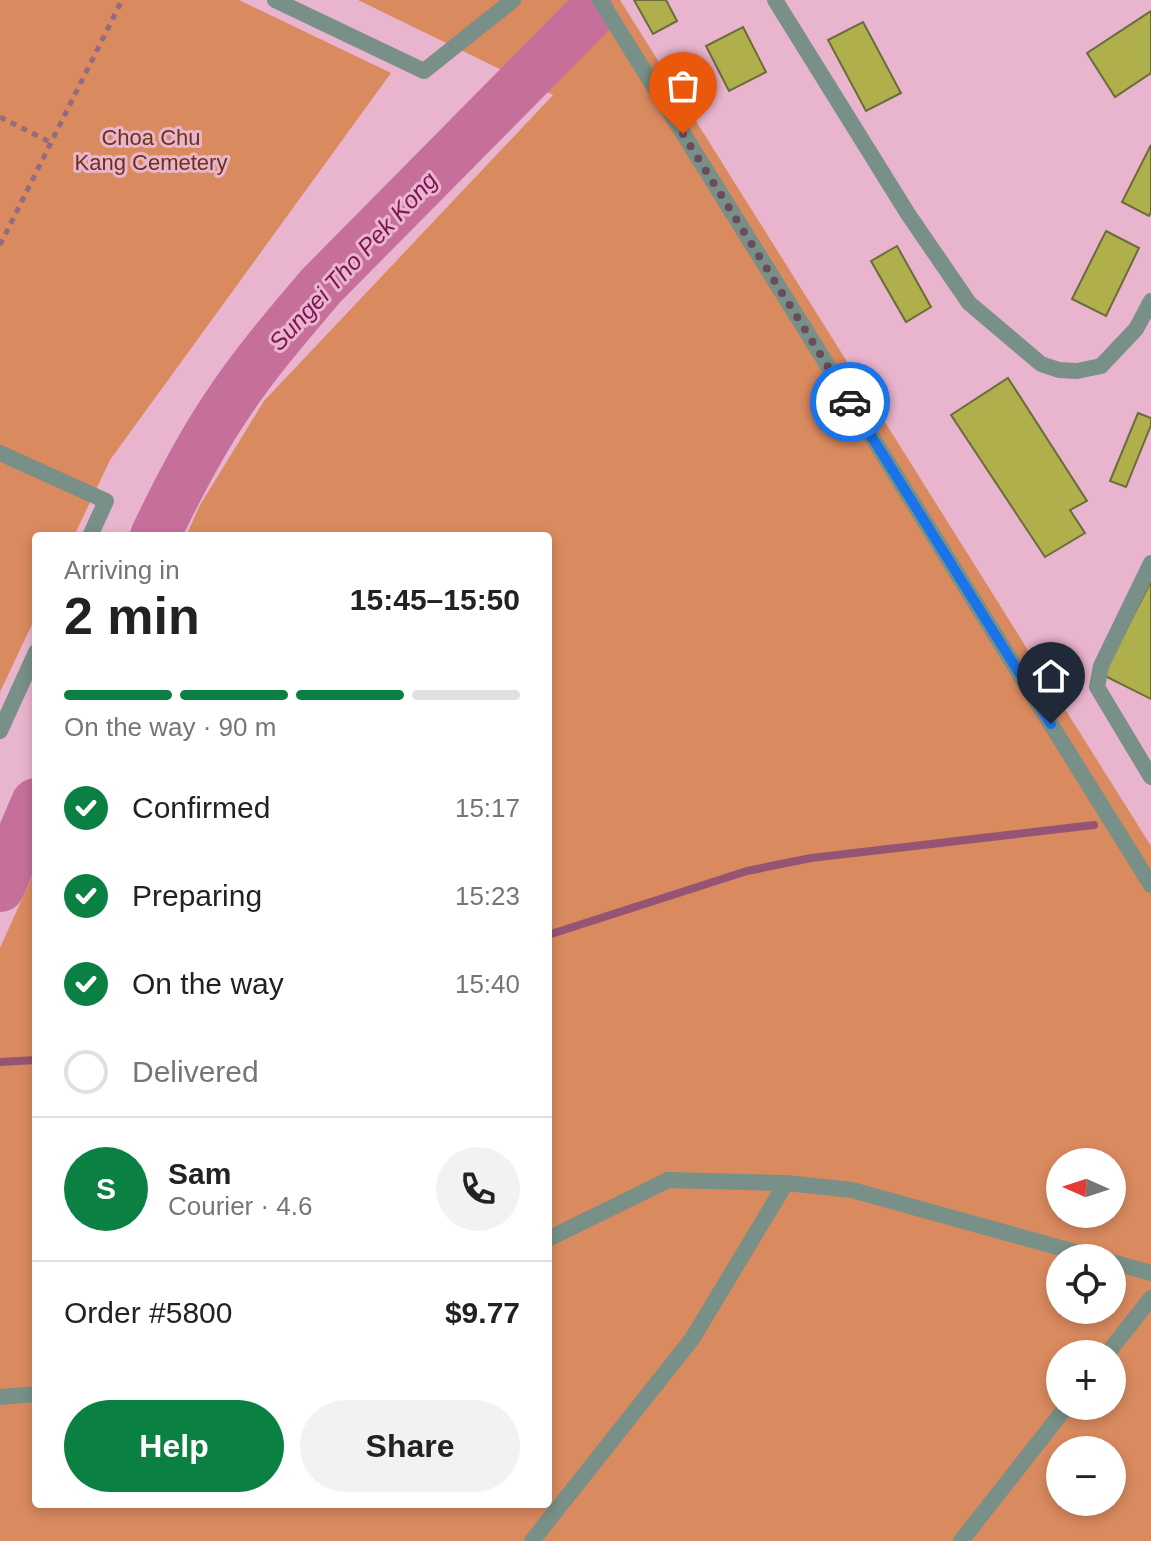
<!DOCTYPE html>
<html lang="en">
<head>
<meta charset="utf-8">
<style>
	:root { --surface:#fff; --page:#f2f2f2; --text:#222; --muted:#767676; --line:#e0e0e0; --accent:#0b8043 }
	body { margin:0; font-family:Arial,sans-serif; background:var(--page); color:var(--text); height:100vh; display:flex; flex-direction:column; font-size:30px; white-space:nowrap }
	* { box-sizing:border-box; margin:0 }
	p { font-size:26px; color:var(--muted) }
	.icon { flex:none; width:44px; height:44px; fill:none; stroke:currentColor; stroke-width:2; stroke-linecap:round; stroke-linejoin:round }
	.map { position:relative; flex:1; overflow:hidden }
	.details { position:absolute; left:32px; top:532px; width:520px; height:976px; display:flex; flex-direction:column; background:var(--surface); border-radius:8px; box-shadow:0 4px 12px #0003 }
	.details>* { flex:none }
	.needle { width:52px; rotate:273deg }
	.controls { position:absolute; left:1046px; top:1148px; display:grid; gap:16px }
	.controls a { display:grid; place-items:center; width:80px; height:80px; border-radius:50%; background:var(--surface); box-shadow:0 4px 12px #0003; font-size:40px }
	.pin { position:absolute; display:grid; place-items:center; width:68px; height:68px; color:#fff; margin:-82px -34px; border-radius:50% 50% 50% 0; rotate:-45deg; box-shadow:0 0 8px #0007 }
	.pin .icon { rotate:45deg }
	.courier { position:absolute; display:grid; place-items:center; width:80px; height:80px; margin:-40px; border:6px solid #1a73e8; border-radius:50%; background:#fff; color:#222; box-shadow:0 2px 10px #0007 }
	.overview em { font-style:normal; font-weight:700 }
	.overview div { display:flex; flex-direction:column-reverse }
	.overview { display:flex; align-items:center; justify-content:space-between; height:136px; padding:0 32px }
	h1 { font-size:52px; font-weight:700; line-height:60px }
	.bar { display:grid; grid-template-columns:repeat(4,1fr); gap:12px 8px; align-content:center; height:96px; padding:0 32px }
	.bar i { height:10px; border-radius:6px; background:var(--line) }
	.bar .active { background:var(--accent) }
	.bar p { grid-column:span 4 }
	.line { display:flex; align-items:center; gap:20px; padding:0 32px; border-top:2px solid var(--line) }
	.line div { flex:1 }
	.round { display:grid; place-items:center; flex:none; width:84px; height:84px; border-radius:42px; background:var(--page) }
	ol { padding:0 32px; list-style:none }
	li { display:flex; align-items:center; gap:24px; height:88px }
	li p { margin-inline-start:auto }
	li .icon { padding:8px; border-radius:50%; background:var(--accent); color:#fff; stroke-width:4 }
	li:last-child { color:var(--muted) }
	li i { width:44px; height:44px; border:4px solid var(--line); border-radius:50% }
	.cta { display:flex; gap:16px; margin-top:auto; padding:16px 32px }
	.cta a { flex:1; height:92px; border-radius:48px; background:var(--accent); color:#fff; font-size:32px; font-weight:700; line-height:92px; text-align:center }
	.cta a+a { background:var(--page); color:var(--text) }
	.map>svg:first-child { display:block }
	.green { fill:#d98a5f; fill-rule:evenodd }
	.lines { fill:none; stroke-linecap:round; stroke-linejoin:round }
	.stream { stroke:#965475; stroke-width:8 }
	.river { stroke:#c66f9b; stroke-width:50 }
	.building { fill:#afaf4c; stroke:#6b6c3b; stroke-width:2 }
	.path { stroke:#926c7e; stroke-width:5; stroke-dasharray:6 6; stroke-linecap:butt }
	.service { stroke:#789087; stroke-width:16 }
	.done { stroke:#6b4c5b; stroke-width:8; stroke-dasharray:0 14.4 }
	.route { stroke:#1a73e8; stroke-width:10 }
	.labels { text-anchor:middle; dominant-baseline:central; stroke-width:6; stroke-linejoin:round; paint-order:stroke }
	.park-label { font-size:22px; fill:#6b3411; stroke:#e9b4cd }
	.water-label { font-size:24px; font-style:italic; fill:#7d1254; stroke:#e9b4cd }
</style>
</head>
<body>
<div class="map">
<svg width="1151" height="1541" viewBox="0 0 1151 1541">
	<rect width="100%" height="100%" fill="#e9b4cd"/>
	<g class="green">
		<polygon points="0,0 239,0 391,73 110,460 74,536 36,536 36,616 0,692"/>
		<path d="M358 0H620L1151 846V1541H0V948L36 868V1504H548V536H186L200 505 264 401 553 95ZM1060 1162H1112V1214H1060ZM1060 1258H1112V1310H1060ZM1060 1354H1112V1406H1060ZM1060 1450H1112V1502H1060Z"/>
	</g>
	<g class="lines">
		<g class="stream">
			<polyline points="548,935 747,871 811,858 1094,825"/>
			<polyline points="0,1062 36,1060"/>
		</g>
		<g class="river">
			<path d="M155 536C176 492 199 447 226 407 254 364 288 325 321 286L590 14"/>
			<polyline points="0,887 36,803"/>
		</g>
	</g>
	<g class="building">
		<polygon points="634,0 666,0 677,21 653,34"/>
		<polygon points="1151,11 1151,73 1115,97 1087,53"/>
		<polygon points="863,22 901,93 866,111 828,40"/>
		<polygon points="743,27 766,72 729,91 706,46"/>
		<polygon points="1151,145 1151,212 1149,216 1122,202"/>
		<polygon points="1106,231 1139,248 1106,316 1072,299"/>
		<polygon points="897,246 931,307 906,322 871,261"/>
		<polygon points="1008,378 1087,501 1070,510 1085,533 1045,557 951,415"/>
		<polygon points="1138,413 1151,418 1151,425 1126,487 1110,481"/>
		<polygon points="1150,583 1151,583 1151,699 1103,675"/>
	</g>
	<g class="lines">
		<g class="path">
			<polyline points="0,117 50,142"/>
			<polyline points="0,245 122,0"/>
		</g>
		<g class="service">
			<polyline points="275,0 424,71 513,0"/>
			<polyline points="600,0 1151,885"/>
			<polyline points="775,0 908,214 969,303 1041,364 1059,370 1077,371 1101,366 1136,329 1151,301"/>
			<polyline points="0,453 106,501 90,536"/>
			<polyline points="1151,563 1101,666 1097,687 1151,777"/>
			<polyline points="0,731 36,652"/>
			<polyline points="548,1239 668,1180 786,1183 852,1190 1097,1258"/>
			<polyline points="1112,1262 1151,1273"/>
			<polyline points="1107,1354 1151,1298"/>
			<polyline points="0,1397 36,1394"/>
			<polyline points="532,1541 692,1339 786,1183"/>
			<polyline points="961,1541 1067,1406"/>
		</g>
	</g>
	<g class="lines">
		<polyline class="done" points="683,134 850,402"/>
		<polyline class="route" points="850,402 1051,724"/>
	</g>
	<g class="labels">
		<g class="park-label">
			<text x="151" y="137">Choa Chu<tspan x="151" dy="25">Kang Cemetery</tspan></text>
		</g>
		<g class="water-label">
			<text transform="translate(353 261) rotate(-47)">Sungei Tho Pek Kong</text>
		</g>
	</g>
</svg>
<div class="controls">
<a><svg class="needle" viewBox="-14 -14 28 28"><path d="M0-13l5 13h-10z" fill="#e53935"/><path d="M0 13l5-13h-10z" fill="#767676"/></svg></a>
<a><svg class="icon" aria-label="locate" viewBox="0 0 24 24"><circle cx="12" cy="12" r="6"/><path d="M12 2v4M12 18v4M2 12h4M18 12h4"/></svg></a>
<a>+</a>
<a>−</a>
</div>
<div class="pin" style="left:683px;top:134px;background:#ea580c"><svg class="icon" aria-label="bag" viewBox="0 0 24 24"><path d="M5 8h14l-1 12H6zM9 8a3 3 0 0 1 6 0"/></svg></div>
<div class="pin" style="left:1051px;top:724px;background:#1f2937"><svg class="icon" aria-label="home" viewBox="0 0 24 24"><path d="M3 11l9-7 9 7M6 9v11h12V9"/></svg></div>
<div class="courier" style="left:850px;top:402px"><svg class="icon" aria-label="car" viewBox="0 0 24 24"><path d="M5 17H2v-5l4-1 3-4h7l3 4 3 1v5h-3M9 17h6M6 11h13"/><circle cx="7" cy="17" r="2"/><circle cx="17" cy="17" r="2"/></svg></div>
<section class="details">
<div class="overview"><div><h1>2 min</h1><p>Arriving in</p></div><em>15:45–15:50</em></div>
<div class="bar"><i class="active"></i><i class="active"></i><i class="active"></i><i></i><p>On the way · 90 m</p></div>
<ol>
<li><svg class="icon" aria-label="check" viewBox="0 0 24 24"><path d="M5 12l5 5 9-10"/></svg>Confirmed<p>15:17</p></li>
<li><svg class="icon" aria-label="check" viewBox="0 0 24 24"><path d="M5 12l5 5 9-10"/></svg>Preparing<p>15:23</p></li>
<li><svg class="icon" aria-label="check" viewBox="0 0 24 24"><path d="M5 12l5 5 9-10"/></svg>On the way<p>15:40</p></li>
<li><i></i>Delivered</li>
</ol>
<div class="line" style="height:144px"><b class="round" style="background:var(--accent);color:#fff">S</b><div><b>Sam</b><p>Courier · 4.6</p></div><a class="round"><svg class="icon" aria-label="phone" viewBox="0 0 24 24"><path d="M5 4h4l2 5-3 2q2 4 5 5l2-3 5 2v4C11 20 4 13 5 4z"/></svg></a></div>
<div class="line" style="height:104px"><div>Order #5800</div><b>$9.77</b></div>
<div class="cta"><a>Help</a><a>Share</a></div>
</section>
</div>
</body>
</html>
